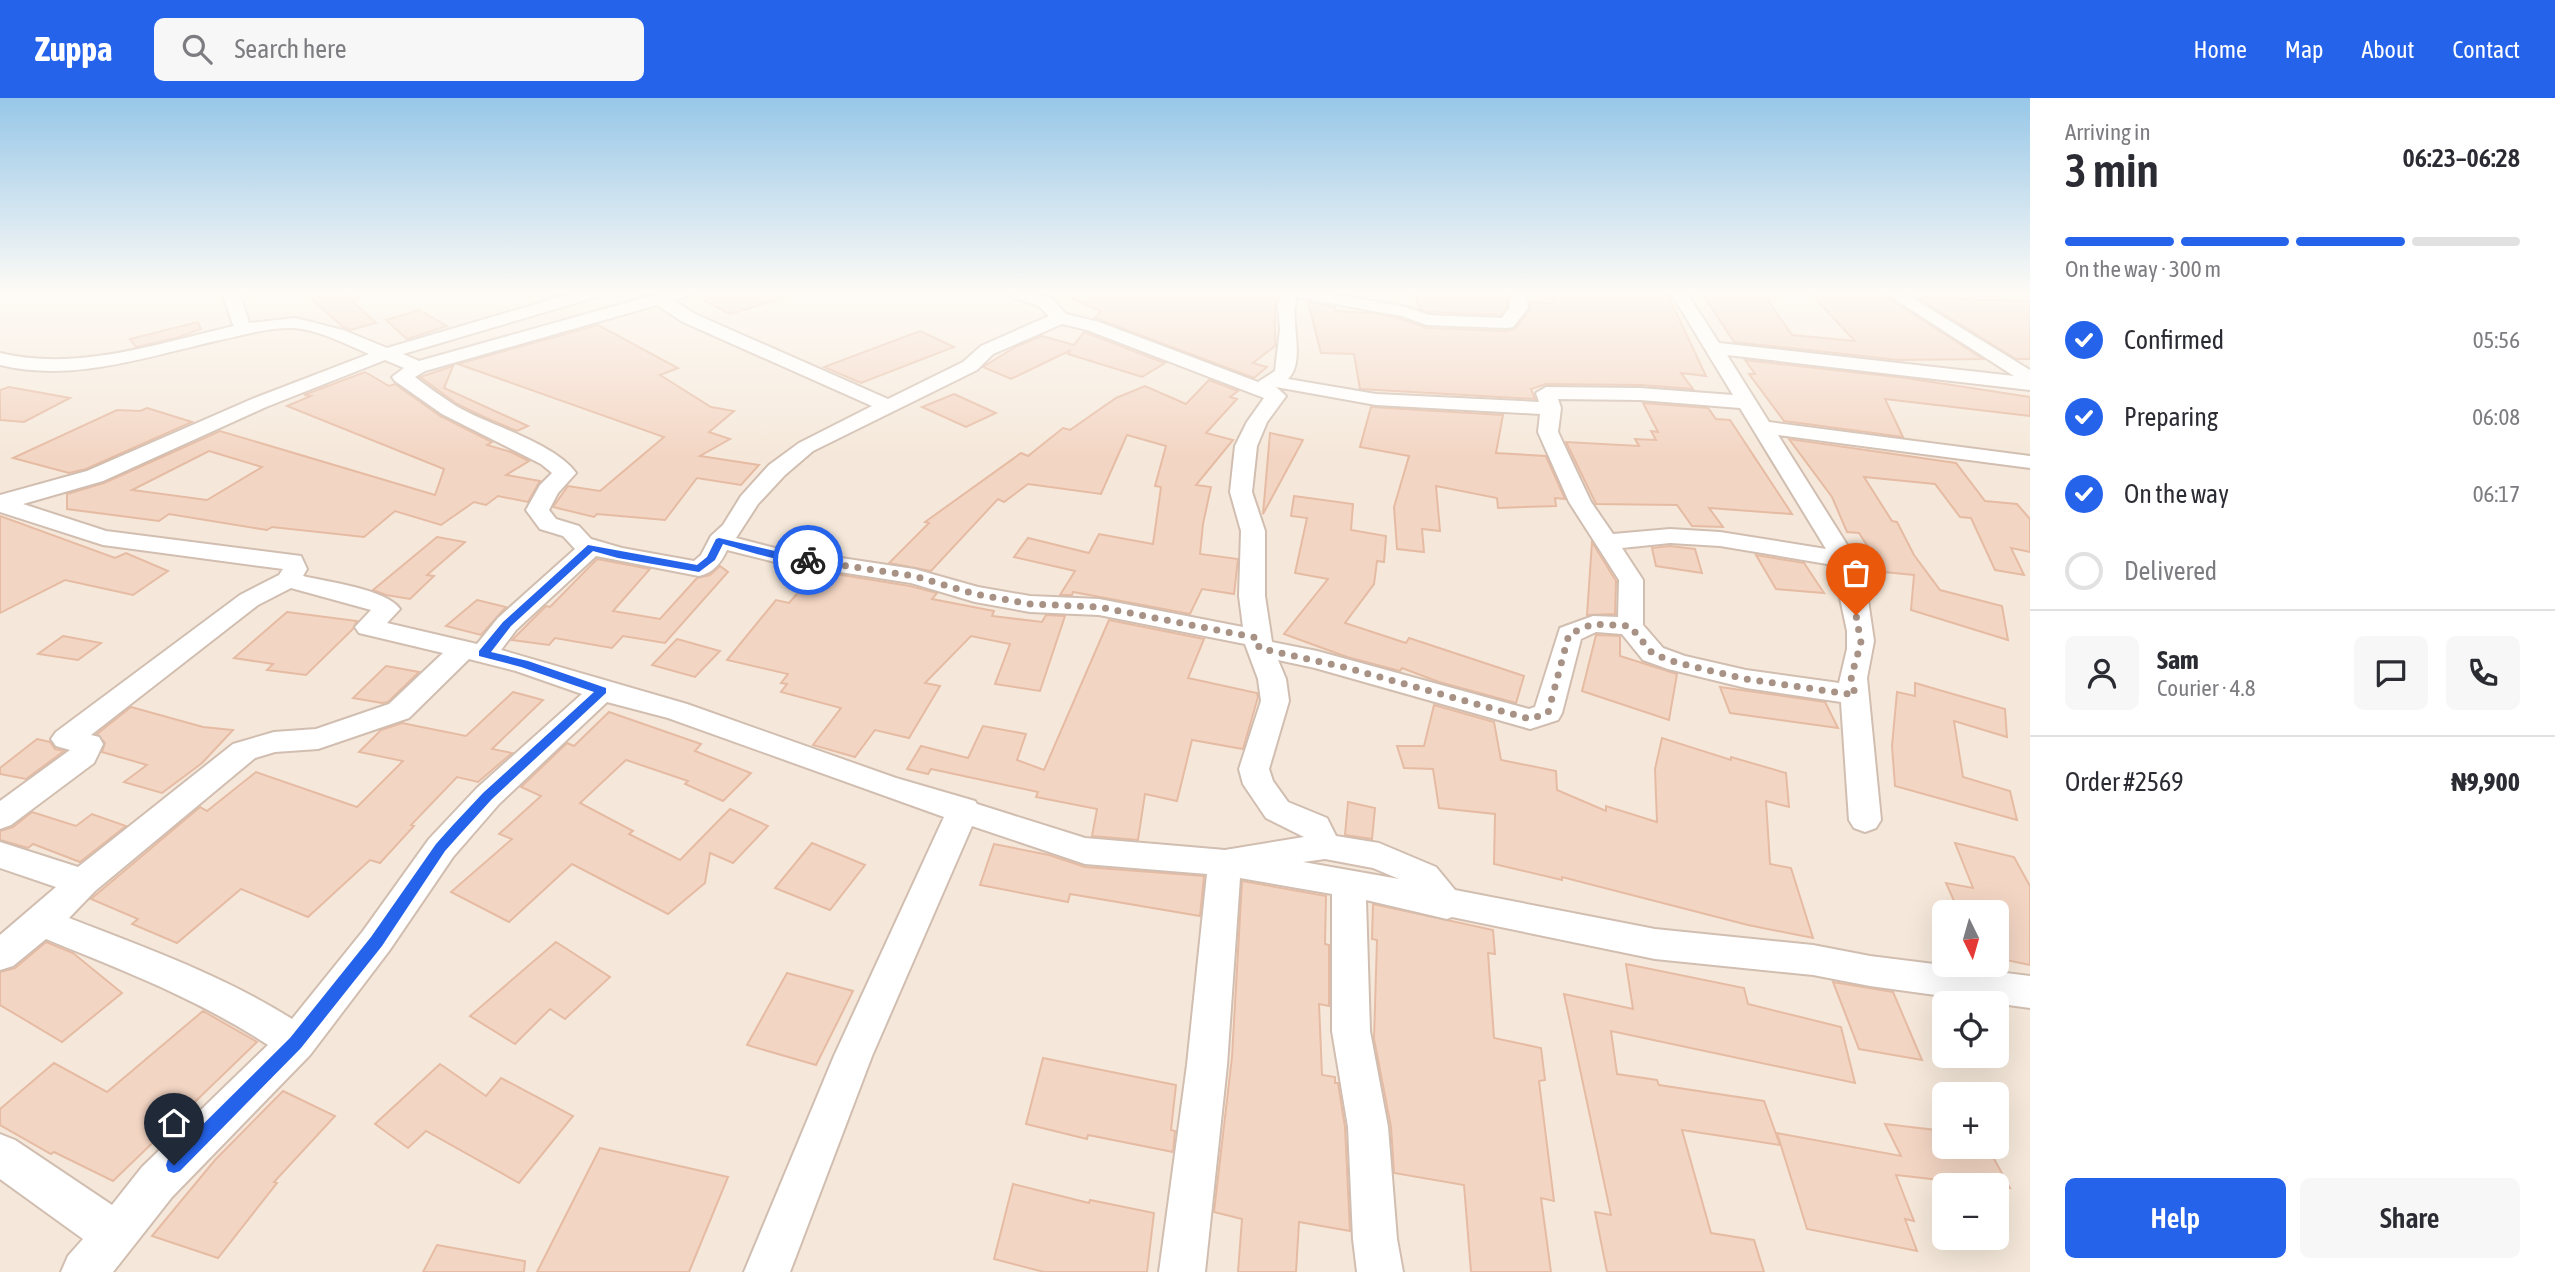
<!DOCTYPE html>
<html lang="en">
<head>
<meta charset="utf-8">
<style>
	:root { --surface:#fff; --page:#f7f7f7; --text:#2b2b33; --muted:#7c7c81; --line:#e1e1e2; --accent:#2563eb }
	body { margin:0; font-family:"Asap Condensed",sans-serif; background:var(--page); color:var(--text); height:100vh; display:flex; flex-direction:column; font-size:26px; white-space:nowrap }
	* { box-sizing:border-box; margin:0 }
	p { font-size:23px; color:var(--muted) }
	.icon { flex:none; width:38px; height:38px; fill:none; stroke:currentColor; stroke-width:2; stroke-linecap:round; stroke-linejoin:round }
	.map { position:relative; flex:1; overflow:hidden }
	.drawer { display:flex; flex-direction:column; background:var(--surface); width:525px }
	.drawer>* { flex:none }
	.needle { width:46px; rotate:175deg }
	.fabs { position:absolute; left:1932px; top:802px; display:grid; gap:14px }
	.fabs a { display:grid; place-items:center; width:77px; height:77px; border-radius:10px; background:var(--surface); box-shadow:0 7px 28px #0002; font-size:35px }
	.pin { position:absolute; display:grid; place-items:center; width:60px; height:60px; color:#fff; margin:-72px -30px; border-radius:50% 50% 50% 0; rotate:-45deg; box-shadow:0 0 7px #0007 }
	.pin .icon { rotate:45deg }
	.courier { position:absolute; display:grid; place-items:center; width:70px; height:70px; margin:-35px; border:5px solid #2563eb; border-radius:50%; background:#fff; color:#222; box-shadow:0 2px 9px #0007 }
	.summary em { font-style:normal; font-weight:600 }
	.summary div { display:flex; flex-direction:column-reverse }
	.summary { display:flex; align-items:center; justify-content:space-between; height:119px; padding:0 35px }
	h1 { font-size:46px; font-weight:600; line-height:52px }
	.bar { display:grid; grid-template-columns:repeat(4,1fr); gap:10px 7px; align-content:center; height:84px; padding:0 35px }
	.bar i { height:9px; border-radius:5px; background:var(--line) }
	.bar .on { background:var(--accent) }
	.bar p { grid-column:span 4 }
	.line { display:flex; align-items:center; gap:18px; padding:0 35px; border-top:2px solid var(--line) }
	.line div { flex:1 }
	.round { display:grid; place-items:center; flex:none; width:74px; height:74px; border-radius:10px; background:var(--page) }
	ol { padding:0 35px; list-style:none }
	li { display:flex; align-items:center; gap:21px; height:77px }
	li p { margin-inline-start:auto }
	li .icon { padding:7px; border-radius:50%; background:var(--accent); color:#fff; stroke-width:4 }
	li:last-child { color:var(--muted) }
	li i { width:38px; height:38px; border:4px solid var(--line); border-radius:50% }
	.action { display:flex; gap:14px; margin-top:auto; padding:14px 35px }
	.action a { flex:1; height:80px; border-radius:10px; background:var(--accent); color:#fff; font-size:28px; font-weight:600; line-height:80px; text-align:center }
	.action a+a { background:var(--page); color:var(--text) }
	header { display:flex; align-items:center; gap:42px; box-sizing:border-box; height:98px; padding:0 35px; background:var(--accent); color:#fff }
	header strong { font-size:33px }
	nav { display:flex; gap:38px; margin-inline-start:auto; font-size:24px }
	.search { width:490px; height:63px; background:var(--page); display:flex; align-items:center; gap:18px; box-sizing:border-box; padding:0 24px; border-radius:10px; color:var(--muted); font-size:26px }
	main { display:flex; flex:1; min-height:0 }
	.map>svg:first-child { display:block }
	.residential { fill:#f5e8da; fill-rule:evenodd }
	.building { fill:#f3d5c3; stroke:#e6bba3; stroke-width:2; fill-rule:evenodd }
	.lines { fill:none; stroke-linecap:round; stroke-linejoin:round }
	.minor-casing { stroke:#d1beb0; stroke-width:4 }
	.minor { fill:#fff; fill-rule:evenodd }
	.route { fill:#2563eb }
	.done { stroke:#a89285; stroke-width:7; stroke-dasharray:0 12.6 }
</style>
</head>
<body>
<header>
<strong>Zuppa</strong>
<div class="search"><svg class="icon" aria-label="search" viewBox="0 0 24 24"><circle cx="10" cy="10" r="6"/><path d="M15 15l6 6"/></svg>Search here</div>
<nav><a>Home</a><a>Map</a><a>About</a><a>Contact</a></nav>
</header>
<main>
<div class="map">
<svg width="2030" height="1174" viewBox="0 0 2030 1174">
	<rect width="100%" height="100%" fill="#fdf6ec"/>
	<path class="residential" d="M0 195H2030V1174H0ZM1944 814H1997V866H1944ZM1944 905H1997V957H1944ZM1944 996H1997V1048H1944ZM1944 1087H1997V1139H1944Z"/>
	<g class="building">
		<polygon points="305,195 344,195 376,225 350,232 343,229"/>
		<polygon points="690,195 782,195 783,200 730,216"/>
		<polygon points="1059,195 1280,195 1275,206 1275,248 1253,265 1267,269 1254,280 1095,220 1101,213"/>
		<polygon points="1413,195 1498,195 1500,202 1507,203 1507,208 1501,217 1429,214 1420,211"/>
		<polygon points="1550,195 1667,195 1706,278 1681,275 1693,291 1640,287 1546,286 1531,291 1535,301 1360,291 1354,256 1321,255 1308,204 1335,209 1335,213 1373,215 1401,221 1427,230 1507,233 1515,231 1530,212 1530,204 1555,206"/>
		<polygon points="1702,195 1763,195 1792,237 1855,243 1810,195 1881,195 1983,261 1898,262 1734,244"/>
		<polygon points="1918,200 2030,203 2030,261 2016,261"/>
		<polygon points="419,212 447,228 407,241 386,222"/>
		<polygon points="198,224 201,231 176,240 136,249 130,241"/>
		<polygon points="598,227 678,270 660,277 711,309 734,313 709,334 730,341 700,358 759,367 741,387 697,380 665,422 597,416 594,419 553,409 568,388 600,393 664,339 458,266"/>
		<polygon points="920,233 954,249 861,285 824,269"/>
		<polygon points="1084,234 1165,265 1142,279 1068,256 1071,252 1011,281 983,269 1017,248 1042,238 1074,247"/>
		<polygon points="1745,262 1906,280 2030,299 2030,318 1885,301 1903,339 1784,323 1749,276 1755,276"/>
		<polygon points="453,268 444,290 528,328 517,333 486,320 457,306 420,279"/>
		<path d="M365 274 389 288 395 286 440 318 492 344 487 347 511 354 529 363 506 377 540 383 528 404 498 398 486 407 474 404 441 427 395 413 364 439 272 429 267 432 169 416 159 423 67 411V396L104 385 220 333 435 397 444 371 287 308 311 298 304 297ZM209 353 262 369 207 402 132 392Z"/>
		<polygon points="1209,282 1238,293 1230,299 1237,301 1206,335 1233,342 1196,387 1211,389 1203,426 1200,456 1238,461 1234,496 1202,491 1190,516 1073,494 1072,497 1060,497 1075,473 1014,459 1028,440 1089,455 1099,436 1153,446 1161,389 1155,388 1166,348 1127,337 1101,396 1028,386 1004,404 998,401 931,473 889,465 929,425 925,424 1021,355 1028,358 1063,330 1070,332 1116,300 1145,288 1186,306"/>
		<polygon points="9,289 70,300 24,324 0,322 0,292"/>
		<polygon points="954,296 996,315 966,329 922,309"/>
		<polygon points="1643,305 1708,310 1716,321 1730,322 1792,416 1709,410 1723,429 1692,428 1677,407 1596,406 1566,344 1639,348 1635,341 1656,342 1651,333 1658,334"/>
		<polygon points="1371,309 1503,317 1496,355 1546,358 1565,401 1555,400 1556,408 1498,410 1497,400 1436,388 1440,433 1422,431 1424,454 1397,451 1394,409 1409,358 1360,349"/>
		<polygon points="147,310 192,324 86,371 69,375 13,360 117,312 140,313"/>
		<polygon points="1270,335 1303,342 1263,416"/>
		<polygon points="1789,341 1956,365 1985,403 2017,406 2030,421 2030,454 2011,450 2024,477 1995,472 1971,420 1960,419 1935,386 1864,379 1892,423 1897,424 1914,457 1940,492 2002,508 2008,542 1911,512 1914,477 1884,474 1859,435 1847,434 1832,399"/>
		<polygon points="1294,398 1353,406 1351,432 1386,438 1384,464 1377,463 1374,486 1345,525 1406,545 1409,540 1524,578 1516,605 1439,584 1402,570 1400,573 1347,559 1284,536 1328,481 1295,475 1307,420 1291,418"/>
		<polygon points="0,418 115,460 126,455 168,473 133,497 65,482 0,515"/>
		<polygon points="437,439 465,444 427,477 434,478 410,501 386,497 373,492"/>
		<polygon points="1592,444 1616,483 1615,516 1587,517"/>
		<polygon points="1670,448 1695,451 1702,475 1656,468 1652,450"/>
		<polygon points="1756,457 1804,465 1824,495 1776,491"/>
		<polygon points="597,461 650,471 613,513 660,521 697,480 710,477 720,468 728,474 665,545 623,538 612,550 555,540 549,547 512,542 546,508 550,509"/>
		<polygon points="817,473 910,488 937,495 932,501 994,513 992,518 1042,524 1046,517 1065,518 1040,593 995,586 1010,546 971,538 925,585 940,588 909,640 875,632 855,659 813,647 841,610 781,594 787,586 781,585 788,576 727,562 776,502 789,505"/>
		<polygon points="477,502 506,509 481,537 446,528"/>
		<polygon points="287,514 357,523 353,531 306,577 267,572 273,566 234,560"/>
		<polygon points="1109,522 1204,541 1188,580 1257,595 1258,599 1243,651 1192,642 1177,703 1145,696 1138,742 1092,738 1097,711 1036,699 1038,694 931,671 928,676 907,671 921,648 968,660 983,628 1026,636 1017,662 1044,672"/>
		<polygon points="1596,537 1620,538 1620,558 1677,576 1669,622 1582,593"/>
		<polygon points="63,538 101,545 78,562 38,556"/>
		<polygon points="677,541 720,553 695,579 652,567"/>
		<polygon points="386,568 419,574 388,604 382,605 353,600"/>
		<polygon points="1915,585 2005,611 2007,639 1954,623 1963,679 2010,693 2017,722 1895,688 1892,648 1897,594 1915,598"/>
		<polygon points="1720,589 1825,604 1838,630 1730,615"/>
		<polygon points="513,594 543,602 492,651 512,655 478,684 457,679 411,727 414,728 380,765 370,762 308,819 241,791 177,845 132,826 138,821 91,801 200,709 207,713 256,674 357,709 403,663 359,654 381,632 402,625 466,638"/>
		<polygon points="1434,607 1494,624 1501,662 1556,673 1557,692 1606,713 1606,708 1657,724 1655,671 1662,640 1731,662 1731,659 1786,675 1789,709 1766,703 1770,766 1791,770 1813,840 1748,827 1562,779 1562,782 1494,766 1495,716 1439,710 1433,671 1404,670 1397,648 1424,648"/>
		<polygon points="131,609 203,629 233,632 202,665 162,695 124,684 147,667 102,654 105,645 97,636"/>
		<polygon points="609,614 701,646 695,653 751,675 723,703 685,686 688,683 626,662 580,705 633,733 629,736 680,762 730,711 768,728 733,765 710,755 705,785 668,816 572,766 509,824 451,794 512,741 499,736 541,698 521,689 567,645 574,648"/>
		<polygon points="37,641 50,644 55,651 64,653 26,681 0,676 0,670"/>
		<polygon points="1348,704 1375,710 1372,741 1345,737"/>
		<polygon points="32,714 76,728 92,716 126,728 80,764 33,746 28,750 0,742 0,733 13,729"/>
		<polygon points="812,745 865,767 830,812 775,790"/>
		<polygon points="1955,745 2014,759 2030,788 2030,867 1997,860 1997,814 1959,814 1946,785 1973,790"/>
		<polygon points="994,746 1049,757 1085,769 1204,778 1200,818 1070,796 1068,804 980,787"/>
		<polygon points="1242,783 1326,798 1325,846 1329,847 1329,908 1319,906 1322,977 1335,979 1335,985 1338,985 1345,1029 1350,1133 1299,1124 1296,1174 1238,1174 1242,1121 1214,1114 1232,959"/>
		<polygon points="1373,806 1493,832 1495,856 1488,855 1494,940 1541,950 1545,982 1539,983 1554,1103 1541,1100 1551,1174 1471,1174 1464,1087 1394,1075 1391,1029 1374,941 1377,842 1372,841"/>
		<polygon points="46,844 73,855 122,895 62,944 0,907 0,874 15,870"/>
		<polygon points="556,844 610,879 565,921 550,911 515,946 470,918"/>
		<polygon points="1626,866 1744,890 1748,906 1841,929 1855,985 1611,933 1617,976 1657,982 1659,987 1764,1003 1780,1047 1682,1032 1711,1135 1754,1142 1764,1174 1607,1174 1595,1114 1611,1117 1564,896 1633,911"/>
		<polygon points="787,875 853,893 816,967 747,947"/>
		<polygon points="1833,884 1893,894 1922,962 1859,951"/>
		<polygon points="203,913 257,944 113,1083 54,1054 51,1056 0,1027 0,1011 54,965 107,994"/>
		<polygon points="1043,960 1176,987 1171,1032 1175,1033 1173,1054 1088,1037 1087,1041 1026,1026"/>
		<polygon points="440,966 486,998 501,980 573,1018 519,1085 426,1033 408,1050 375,1026"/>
		<polygon points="283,993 335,1018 274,1084 277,1085 218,1160 152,1138 215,1062"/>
		<polygon points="1885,1026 1944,1033 1944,1048 1987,1048 2010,1090 1896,1077 1914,1123 1905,1121 1917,1153 1807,1131 1777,1035 1901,1058"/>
		<polygon points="600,1050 728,1079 689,1174 537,1174"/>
		<polygon points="1013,1086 1089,1105 1090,1102 1154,1115 1147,1174 1044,1174 994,1161"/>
		<polygon points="437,1147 525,1163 524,1174 423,1174"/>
	</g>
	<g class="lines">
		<g class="minor-casing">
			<path id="minor" d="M221 195H240L249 225 295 220 343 232 387 250 573 195H598L596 199 403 256 419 263 661 195H687L685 199 673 202 695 216 888 301 963 264 981 248 1049 218 1039 208 1012 199 1010 195H1034L1051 200 1066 216 1099 224 1258 284 1275 273 1280 231 1278 206 1283 195H1327L1406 209 1429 217 1502 220 1510 209V195H1526L1528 210 1513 229 1507 230 1427 227 1402 218 1297 199C1288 220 1307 262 1288 281L1376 296 1539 304 1536 295 1546 289 1640 290 1733 297 1671 195H1687L1719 245 2014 278 1885 195H1904L2030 272V292L1727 257 1769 324 2030 358V370L1778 337 1856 461 1868 502 1874 543 1867 580 1881 722 1876 730 1865 734 1854 730 1849 722 1841 604 1746 590 1668 571 1643 562 1622 536 1596 534 1581 541 1562 615 1558 622 1530 631 1315 570 1278 562 1286 581 1289 603 1269 671 1273 683 1288 704 1327 720 1336 738 1379 745 1436 769 1455 792 1655 831 1813 847 1870 858 2030 878V910L1870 888 1813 877 1655 861 1452 819 1447 821 1366 802 1370 933 1388 1029 1397 1141 1403 1174H1357L1353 1141 1348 1029 1332 933V796L1240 780 1227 967 1205 1174H1159L1187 967 1207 776 1085 766 972 728 872 958 790 1174H744L834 958 944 719 668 620 607 604 499 706 453 759 389 853 310 957 172 1099 113 1174H61L68 1158 83 1141 0 1081V1036L15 1042 112 1107 142 1069 268 947C196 900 124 873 46 841L13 868 0 872V837L56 789 0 770V744L78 769 233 646 274 634 316 631 389 606 443 555 359 535 355 529 371 512 291 490 258 507 91 637 99 639 103 646 94 665 11 727 0 731V703L70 652 56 648 51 641 56 634 240 497 279 477 283 471 103 447 0 414V397L87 373 252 301 369 256C346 246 319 232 294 230 269 229 244 237 220 242 149 258 73 285 0 267V255C77 274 159 245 234 228 228 217 228 205 221 195ZM657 207 683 224 872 308 799 345 769 367 741 398 723 427 711 438 701 457 694 463 622 450 591 441 579 428 556 421 549 412 558 395 576 375C555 345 488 327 456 308 442 299 428 289 415 279L425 273ZM1062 226 1087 232 1264 300 1247 324 1235 348 1230 394 1241 433 1239 498 1243 529 1099 501 1030 498 978 489 914 471 775 450 736 440 758 406 785 377 813 353 977 272 993 256ZM385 262 404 270 392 279 395 283 442 316 541 366 552 375 540 387 526 412 540 431 563 438 575 451 498 520 477 546 387 525 400 511C386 491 327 484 303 478L307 471 301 458 106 433 23 406 103 383 266 309ZM1276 289 1376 307 1540 316 1538 334 1569 404 1619 482 1618 519 1593 518 1560 530 1535 609 1529 611 1317 553 1272 544 1265 498V433L1252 394 1257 348 1267 324 1286 298ZM1558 301 1640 302 1740 310 1826 451 1720 434 1670 431 1613 436 1591 404 1558 334 1561 310ZM1670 445 1720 448 1833 467 1847 533V551L1839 585 1746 572 1685 558 1663 550 1643 527V482L1622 450ZM727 452 775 464 911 485 975 504 1030 514 1099 517 1245 546 1258 581 1261 603 1239 671 1243 686 1266 720 1304 739 1225 752 1085 740 977 706 975 703 896 680 687 606 501 552 516 532 596 458 699 478C713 475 721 465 727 452ZM469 561 516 573 582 596 477 690 429 741 363 833 292 921C222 877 146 850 69 820L95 793 255 660 275 654 318 651 409 620ZM1325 761 1373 770 1399 781 1303 764Z"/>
		</g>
		<use href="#minor" class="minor"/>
	</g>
	<linearGradient id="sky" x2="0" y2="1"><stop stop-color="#97c7e8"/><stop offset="0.54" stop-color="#fefbf6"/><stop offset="1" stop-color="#fefbf6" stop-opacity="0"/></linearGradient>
	<rect width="2030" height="359" fill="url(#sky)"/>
	<path class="route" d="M719 440 813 462C799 471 741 451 723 446L715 462 699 474 618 460 593 453 511 528 491 554 528 563 606 590V595L492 701 462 734 445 753 382 848 301 950 180 1073 174 1075 168 1073 166 1067 168 1061 290 940 371 839 436 746 453 727 483 695 594 594 521 569 479 558V553L503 524 588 447 697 467 707 459 716 441Z"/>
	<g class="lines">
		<polyline class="done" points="808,462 914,478 975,496 1030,506 1099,509 1258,540 1259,550 1344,569 1530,621 1548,615 1569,536 1593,526 1630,528 1653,556 1678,565 1746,581 1855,597 1851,579 1861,545 1856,517"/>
	</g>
</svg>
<div class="fabs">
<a><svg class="needle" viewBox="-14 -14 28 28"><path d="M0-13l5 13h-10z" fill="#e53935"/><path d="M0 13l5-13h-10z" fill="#7c7c81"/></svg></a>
<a><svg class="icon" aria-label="locate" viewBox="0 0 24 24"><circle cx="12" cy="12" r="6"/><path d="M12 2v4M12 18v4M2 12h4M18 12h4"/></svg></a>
<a>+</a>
<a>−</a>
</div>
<div class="pin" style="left:1856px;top:517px;background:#ea580c"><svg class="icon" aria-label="bag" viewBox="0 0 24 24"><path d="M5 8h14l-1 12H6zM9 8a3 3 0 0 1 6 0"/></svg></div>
<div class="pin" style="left:174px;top:1067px;background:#1f2937"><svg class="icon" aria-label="home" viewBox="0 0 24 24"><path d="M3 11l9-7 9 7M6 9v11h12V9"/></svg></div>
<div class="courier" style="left:808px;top:462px"><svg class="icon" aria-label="bike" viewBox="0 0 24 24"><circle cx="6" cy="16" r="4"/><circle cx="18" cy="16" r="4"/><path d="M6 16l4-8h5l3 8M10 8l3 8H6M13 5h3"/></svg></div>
</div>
<section class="drawer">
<div class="summary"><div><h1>3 min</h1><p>Arriving in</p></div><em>06:23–06:28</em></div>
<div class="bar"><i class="on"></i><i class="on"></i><i class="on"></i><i></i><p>On the way · 300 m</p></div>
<ol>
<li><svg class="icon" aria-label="check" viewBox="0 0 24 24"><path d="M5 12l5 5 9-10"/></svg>Confirmed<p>05:56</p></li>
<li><svg class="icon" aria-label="check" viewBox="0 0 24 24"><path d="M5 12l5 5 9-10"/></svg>Preparing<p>06:08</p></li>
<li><svg class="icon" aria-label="check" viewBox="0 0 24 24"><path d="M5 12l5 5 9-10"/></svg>On the way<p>06:17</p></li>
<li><i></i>Delivered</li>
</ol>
<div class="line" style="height:126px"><a class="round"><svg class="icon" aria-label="person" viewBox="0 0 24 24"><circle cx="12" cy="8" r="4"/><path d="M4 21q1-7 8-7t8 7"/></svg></a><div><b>Sam</b><p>Courier · 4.8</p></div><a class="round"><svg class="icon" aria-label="chat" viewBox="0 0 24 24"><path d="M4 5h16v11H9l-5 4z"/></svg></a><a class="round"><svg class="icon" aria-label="phone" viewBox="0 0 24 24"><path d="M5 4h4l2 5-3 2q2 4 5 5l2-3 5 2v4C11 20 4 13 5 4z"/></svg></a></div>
<div class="line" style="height:91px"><div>Order #2569</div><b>₦9,900</b></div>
<div class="action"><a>Help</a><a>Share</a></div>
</section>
</main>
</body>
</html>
